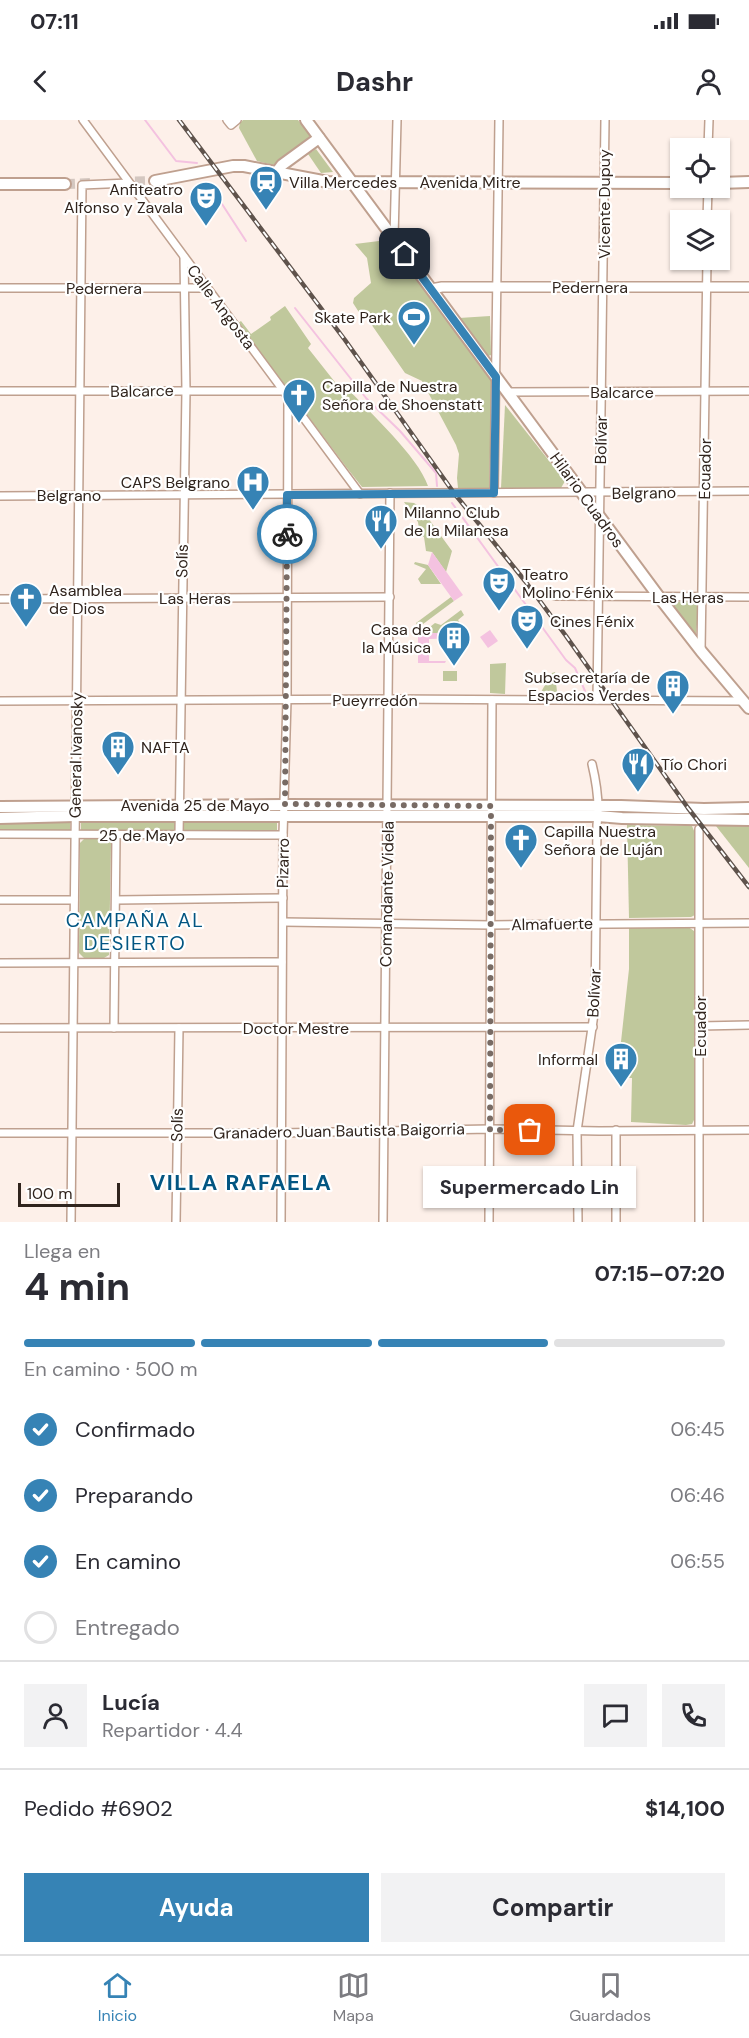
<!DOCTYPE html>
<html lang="es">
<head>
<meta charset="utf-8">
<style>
	:root { --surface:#fff; --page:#f2f2f3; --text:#2b2b33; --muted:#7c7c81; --line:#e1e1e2; --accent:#3683b5 }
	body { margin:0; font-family:"DM Sans",sans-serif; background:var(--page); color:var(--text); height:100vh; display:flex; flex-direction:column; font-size:22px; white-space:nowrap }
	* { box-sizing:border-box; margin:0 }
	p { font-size:20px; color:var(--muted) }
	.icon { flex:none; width:33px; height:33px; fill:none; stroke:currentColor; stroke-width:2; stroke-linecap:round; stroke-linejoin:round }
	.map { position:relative; height:1102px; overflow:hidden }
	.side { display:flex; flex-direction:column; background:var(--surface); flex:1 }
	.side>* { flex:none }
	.tools { position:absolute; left:670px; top:18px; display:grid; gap:12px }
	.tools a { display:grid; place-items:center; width:60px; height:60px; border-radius:0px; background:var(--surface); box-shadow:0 2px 4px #0004; font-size:30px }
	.scale { position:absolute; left:18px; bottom:15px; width:102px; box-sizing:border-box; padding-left:6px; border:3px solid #30241d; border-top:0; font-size:16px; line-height:21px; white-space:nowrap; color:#30241d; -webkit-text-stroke:4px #fff; paint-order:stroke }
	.pin { position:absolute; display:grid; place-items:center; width:51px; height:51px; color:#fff; margin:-26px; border-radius:12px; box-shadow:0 3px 9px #0006 }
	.courier { position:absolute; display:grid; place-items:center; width:60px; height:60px; margin:-30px; border:4px solid #3683b5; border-radius:50%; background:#fff; color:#222; box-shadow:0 2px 8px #0007 }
	.bubble { position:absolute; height:42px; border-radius:0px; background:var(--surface); box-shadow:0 2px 4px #0004; font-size:20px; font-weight:700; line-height:42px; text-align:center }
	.overview em { font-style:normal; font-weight:700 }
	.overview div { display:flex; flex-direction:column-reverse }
	.overview { display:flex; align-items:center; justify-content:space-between; height:102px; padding:0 24px }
	h1 { font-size:39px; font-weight:700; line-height:45px }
	.bar { display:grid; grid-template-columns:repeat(4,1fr); gap:9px 6px; align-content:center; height:72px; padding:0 24px }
	.bar i { height:8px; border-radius:4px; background:var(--line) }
	.bar .current { background:var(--accent) }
	.bar p { grid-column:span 4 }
	.line { display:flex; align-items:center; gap:15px; padding:0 24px; border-top:2px solid var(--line) }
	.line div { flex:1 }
	.round { display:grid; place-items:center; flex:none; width:63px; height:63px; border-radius:0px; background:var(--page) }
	ol { padding:0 24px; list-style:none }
	li { display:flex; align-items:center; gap:18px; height:66px }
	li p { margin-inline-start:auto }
	li .icon { padding:6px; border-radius:50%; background:var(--accent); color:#fff; stroke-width:4 }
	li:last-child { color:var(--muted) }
	li i { width:33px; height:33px; border:3px solid var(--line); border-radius:50% }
	.cta { display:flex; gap:12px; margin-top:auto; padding:12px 24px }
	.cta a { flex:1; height:69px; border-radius:0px; background:var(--accent); color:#fff; font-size:24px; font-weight:700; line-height:69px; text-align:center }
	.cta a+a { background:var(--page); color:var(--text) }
	.status { display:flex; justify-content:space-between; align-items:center; height:42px; padding:0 30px; background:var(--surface); direction:ltr }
	.status svg { height:16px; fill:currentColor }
	header { display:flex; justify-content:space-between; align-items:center; height:78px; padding:0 24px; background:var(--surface); font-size:27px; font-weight:700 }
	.menu { display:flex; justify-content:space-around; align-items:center; height:84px; border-top:2px solid var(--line); background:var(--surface); font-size:16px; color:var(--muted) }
	.menu a { display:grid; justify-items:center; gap:3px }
	.menu .current { color:var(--accent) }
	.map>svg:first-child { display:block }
	.green { fill:#c0c89c }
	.water { fill:#f4c2e0 }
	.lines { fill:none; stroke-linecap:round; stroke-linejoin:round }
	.stream { stroke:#f4c2e0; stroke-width:2 }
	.secondary-tunnel { stroke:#d4c7c0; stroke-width:10; stroke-dasharray:10 5; stroke-linecap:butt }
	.minor-casing { stroke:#bfa08f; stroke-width:10 }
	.tertiary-casing { stroke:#bfa08f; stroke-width:12 }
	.secondary-casing { stroke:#bfa08f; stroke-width:14 }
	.primary-casing { stroke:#bfa08f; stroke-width:14 }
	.minor { stroke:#fff; stroke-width:7 }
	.tertiary { stroke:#fff; stroke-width:9 }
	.secondary { stroke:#fff; stroke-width:10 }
	.primary { stroke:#fff; stroke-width:10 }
	.rail-casing { stroke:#5f534c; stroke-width:4.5 }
	.rail { stroke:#fff; stroke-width:2; stroke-dasharray:7; stroke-linecap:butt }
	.done { stroke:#786b64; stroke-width:6; stroke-dasharray:0 10.8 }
	.route { stroke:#3683b5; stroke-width:8 }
	.labels { text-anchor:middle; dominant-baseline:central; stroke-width:4.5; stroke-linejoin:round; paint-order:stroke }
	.poi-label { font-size:16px; fill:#30241d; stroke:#fff; text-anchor:start }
	.street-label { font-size:16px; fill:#30241d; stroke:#fff }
	.quarter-label { font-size:20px; letter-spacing:1.5px; fill:#035682; stroke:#fff }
	.district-label { font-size:22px; font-weight:bold; letter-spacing:1.5px; fill:#035682; stroke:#fff }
</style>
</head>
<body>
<div class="status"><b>07:11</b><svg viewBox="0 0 49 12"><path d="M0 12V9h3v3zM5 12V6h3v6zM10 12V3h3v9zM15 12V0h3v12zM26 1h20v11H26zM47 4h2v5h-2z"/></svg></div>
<header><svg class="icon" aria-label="back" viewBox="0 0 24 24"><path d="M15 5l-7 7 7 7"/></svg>Dashr<svg class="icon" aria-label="person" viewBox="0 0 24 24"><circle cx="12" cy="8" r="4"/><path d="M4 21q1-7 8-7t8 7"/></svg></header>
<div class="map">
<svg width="749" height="1102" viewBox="0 0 749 1102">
	<rect width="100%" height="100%" fill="#fdf0e9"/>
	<g class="green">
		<polygon points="243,0 298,0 309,14 309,18 273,45 257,41 239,8 240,3"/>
		<polygon points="316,29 333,52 321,53 308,34"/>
		<polygon points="382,115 388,116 492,257 489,369 458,368 457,358 459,334 456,325 422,261 405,253 369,201 362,197 353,183 354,178 371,163 367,138 355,124 379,121"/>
		<path d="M285 186 311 224 308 228 342 271 347 268C369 292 418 336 428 366L362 367 347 348 238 203 241 201 251 214 271 200 270 197Z"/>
		<polygon points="490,196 491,235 486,237 459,198"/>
		<polygon points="505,285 565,361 561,368 501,368"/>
		<polygon points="404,382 414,383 420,387 452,431 446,452 432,432 426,431 424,417 420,416 418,402"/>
		<polygon points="415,442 428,445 441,464 421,464 418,459 426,449 414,444"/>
		<polygon points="451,477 454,481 419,507 416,503"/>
		<polygon points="697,481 699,485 696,514 671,484 675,482"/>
		<polygon points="461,490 464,495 458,500 468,514 422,513 435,503 441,505"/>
		<polygon points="506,543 505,574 490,573 490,544"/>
		<rect x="443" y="551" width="14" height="10"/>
		<polygon points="555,552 557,572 541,572 552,553"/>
		<polygon points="175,699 175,710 81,711 81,700"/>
		<rect x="183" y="699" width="94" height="11"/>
		<rect x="0" y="700" width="70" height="11"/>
		<polygon points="627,705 692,706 697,718 695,795 691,797 629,798"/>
		<polygon points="749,705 749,748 716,706"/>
		<polygon points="85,718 107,718 111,723 109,835 104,838 84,838 79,833 80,723"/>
		<polygon points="687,806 694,811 694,1000 692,1004 686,1005 631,1002 632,958 617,958 629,849 629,808"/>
	</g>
	<g class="water">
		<polygon points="432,432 463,475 454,481 428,445"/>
		<polygon points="490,510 498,521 488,528 480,517"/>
		<polygon points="418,513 463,513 463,518 429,519 429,541 446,541 445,543 418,543"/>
	</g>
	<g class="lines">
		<g class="stream">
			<polyline points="145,0 176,41 197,43"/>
			<polyline points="209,64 246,121"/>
			<polyline points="295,188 366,278 400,311 436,353 437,366"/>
			<polyline points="452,383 566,540 575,548 585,571"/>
		</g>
		<g class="secondary-tunnel">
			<polyline points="120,62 155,61"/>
			<polyline points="65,64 92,63"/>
		</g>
		<g class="minor-casing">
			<g id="minor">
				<polyline points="83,0 360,374"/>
				<polyline points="227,0 231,5 237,0"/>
				<polyline points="708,28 709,0"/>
				<polyline points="707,100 708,68"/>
				<polyline points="394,118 397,0"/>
				<polyline points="0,168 207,168"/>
				<polyline points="0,271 284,271"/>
				<polyline points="507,272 749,271"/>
				<polyline points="494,373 499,0"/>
				<polyline points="0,376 749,371"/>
				<polyline points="555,476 749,477"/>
				<polyline points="0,479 390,477"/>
				<polyline points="701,531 707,140"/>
				<polyline points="597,580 605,0"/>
				<polyline points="0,581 389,579 744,581"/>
				<polyline points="0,714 283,715"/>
				<polyline points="179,715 186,271 184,137"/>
				<polyline points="0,780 74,780"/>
				<polyline points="116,780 283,778"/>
				<polyline points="283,802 491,805 749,803"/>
				<polyline points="0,843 282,842"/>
				<polyline points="700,906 749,905"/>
				<polyline points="0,908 593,907"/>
				<polyline points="114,908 116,715"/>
				<polyline points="616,1010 616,1102"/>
				<polyline points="0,1013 281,1013 490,1009 599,1011 749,1010"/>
				<polyline points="71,1102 82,65 129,63"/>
				<polyline points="176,1102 179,908"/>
				<polyline points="281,1102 283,715 287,580 288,276"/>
				<polyline points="383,1102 390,373"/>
				<polyline points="489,1102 492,580"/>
				<path d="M578 1102 577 1011 595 887 597 705C600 684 597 665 592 644"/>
				<polyline points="699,1102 699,709"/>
			</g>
		</g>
		<g class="tertiary-casing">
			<polyline id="tertiary" points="431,169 442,167 749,167"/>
		</g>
		<g class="secondary-casing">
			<g id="secondary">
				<polyline points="276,53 282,45 319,18"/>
				<polyline points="155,61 233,46 244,46 328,62 681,63"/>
				<polyline points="720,63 749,62"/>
				<polyline points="0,64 65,64"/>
			</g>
		</g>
		<g class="primary-casing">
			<g id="primary">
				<polyline points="306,0 659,477 701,531 749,588"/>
				<polyline points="0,687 285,685 621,686 704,689 749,688"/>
				<polyline points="0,698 75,696 598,696 622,698 749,700"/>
			</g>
		</g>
		<use href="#minor" class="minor"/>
		<use href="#tertiary" class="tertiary"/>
		<use href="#secondary" class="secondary"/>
		<use href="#primary" class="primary"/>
		<g class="rail-casing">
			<polyline id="rail" points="179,0 345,220 454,373 525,461 566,516 688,688 749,767"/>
		</g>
		<use href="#rail" class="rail"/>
	</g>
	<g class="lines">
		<polyline class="done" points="287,414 285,684 491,686 490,1010 530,1010"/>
		<polyline class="route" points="287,414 287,375 494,373 496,257 405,134"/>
	</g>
	<defs>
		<g id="station-pin" transform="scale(1.725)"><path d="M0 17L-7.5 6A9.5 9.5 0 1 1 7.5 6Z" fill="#3683b5" stroke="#fff"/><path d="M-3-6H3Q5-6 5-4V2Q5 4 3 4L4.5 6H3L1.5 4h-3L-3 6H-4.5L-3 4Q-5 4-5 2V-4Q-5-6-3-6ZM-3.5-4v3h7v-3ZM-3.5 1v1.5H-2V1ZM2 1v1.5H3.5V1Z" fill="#fff"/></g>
		<g id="theatre-pin" transform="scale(1.725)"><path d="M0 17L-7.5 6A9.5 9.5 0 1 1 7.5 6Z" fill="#3683b5" stroke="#fff"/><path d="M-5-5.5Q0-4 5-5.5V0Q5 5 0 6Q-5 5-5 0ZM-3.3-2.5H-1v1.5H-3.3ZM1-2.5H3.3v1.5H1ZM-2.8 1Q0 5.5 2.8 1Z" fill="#fff"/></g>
		<g id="stadium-pin" transform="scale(1.725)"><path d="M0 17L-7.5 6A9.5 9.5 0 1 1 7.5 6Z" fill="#3683b5" stroke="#fff"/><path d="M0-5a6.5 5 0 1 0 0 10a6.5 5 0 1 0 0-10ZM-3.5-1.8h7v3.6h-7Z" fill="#fff"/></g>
		<g id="church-pin" transform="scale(1.725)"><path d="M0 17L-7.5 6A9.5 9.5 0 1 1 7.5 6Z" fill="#3683b5" stroke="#fff"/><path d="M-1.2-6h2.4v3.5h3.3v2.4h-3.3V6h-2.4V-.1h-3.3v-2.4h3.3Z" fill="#fff"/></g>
		<g id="hospital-pin" transform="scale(1.725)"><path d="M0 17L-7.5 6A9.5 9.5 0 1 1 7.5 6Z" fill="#3683b5" stroke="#fff"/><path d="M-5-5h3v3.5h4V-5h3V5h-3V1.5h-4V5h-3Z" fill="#fff"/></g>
		<g id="restaurant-pin" transform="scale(1.725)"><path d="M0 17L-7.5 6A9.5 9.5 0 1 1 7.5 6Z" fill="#3683b5" stroke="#fff"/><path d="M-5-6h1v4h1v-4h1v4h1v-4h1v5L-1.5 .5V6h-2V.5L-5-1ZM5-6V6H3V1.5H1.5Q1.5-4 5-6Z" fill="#fff"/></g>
		<g id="building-pin" transform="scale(1.725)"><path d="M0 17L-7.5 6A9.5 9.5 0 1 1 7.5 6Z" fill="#3683b5" stroke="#fff"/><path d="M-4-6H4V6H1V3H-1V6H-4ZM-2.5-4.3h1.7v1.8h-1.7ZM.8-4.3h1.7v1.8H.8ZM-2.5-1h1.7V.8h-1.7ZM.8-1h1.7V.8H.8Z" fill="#fff"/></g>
	</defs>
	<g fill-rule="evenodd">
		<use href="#station-pin" x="266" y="62"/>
		<use href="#theatre-pin" x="206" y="78"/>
		<use href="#stadium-pin" x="414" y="197"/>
		<use href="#church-pin" x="299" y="275"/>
		<use href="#hospital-pin" x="253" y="362"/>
		<use href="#restaurant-pin" x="381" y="401"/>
		<use href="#theatre-pin" x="499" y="463"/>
		<use href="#church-pin" x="26" y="479"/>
		<use href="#theatre-pin" x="527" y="501"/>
		<use href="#building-pin" x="454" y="518"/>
		<use href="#building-pin" x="673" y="566"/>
		<use href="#building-pin" x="118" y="627"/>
		<use href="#restaurant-pin" x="638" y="644"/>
		<use href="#church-pin" x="521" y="720"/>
		<use href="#building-pin" x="621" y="939"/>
	</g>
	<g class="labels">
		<g class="poi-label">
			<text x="289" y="62">Villa Mercedes</text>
			<text x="183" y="69" text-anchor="end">Anfiteatro<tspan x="183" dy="18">Alfonso y Zavala</tspan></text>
			<text x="391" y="197" text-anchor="end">Skate Park</text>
			<text x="322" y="266">Capilla de Nuestra<tspan x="322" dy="18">Señora de Shoenstatt</tspan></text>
			<text x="230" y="362" text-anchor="end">CAPS Belgrano</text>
			<text x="404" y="392">Milanno Club<tspan x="404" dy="18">de la Milanesa</tspan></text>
			<text x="522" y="454">Teatro<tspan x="522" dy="18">Molino Fénix</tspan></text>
			<text x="49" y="470">Asamblea<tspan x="49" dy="18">de Dios</tspan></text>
			<text x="550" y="501">Cines Fénix</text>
			<text x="431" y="509" text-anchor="end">Casa de<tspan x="431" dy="18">la Música</tspan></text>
			<text x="650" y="557" text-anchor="end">Subsecretaría de<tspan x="650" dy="18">Espacios Verdes</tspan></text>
			<text x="141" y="627">NAFTA</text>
			<text x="661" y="644">Tío Chori</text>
			<text x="544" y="711">Capilla Nuestra<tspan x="544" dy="18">Señora de Luján</tspan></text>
			<text x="598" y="939" text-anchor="end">Informal</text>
		</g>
		<g class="street-label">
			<text x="470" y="62">Avenida Mitre</text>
			<text transform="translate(604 84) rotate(-90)">Vicente Dupuy</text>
			<text x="590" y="167">Pedernera</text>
			<text x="104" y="168">Pedernera</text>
			<text transform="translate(221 187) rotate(53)">Calle Angosta</text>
			<text transform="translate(142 271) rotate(-1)">Balcarce</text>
			<text x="622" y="272">Balcarce</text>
			<text transform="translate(601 320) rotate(-89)">Bolívar</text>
			<text transform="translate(705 349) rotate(-89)">Ecuador</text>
			<text transform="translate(644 373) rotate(-1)">Belgrano</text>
			<text x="69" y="375">Belgrano</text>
			<text transform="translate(587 380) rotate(54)">Hilario Cuadros</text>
			<text transform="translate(182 441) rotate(-89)">Solís</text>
			<text x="688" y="477">Las Heras</text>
			<text x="195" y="478">Las Heras</text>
			<text x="375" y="580">Pueyrredón</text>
			<text transform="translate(76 635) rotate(-89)">General Ivanosky</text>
			<text x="195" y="685">Avenida 25 de Mayo</text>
			<text x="142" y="715">25 de Mayo</text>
			<text transform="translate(283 743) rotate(-89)">Pizarro</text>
			<text transform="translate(387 774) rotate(-89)">Comandante Videla</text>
			<text transform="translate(552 804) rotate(-1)">Almafuerte</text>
			<text transform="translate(594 873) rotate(-87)">Bolívar</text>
			<text transform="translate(700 906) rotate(-90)">Ecuador</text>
			<text x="296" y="908">Doctor Mestre</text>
			<text transform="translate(177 1005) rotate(-89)">Solís</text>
			<text transform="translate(339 1011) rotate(-1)">Granadero Juan Bautista Baigorria</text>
		</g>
		<g class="quarter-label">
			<text x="135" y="800">CAMPAÑA AL<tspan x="135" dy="23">DESIERTO</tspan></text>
		</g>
		<g class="district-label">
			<text x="241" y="1062">VILLA RAFAELA</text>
		</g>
	</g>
</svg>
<div class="tools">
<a><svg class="icon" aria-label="locate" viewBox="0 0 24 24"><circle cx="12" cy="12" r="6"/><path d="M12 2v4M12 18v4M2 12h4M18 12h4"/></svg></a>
<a><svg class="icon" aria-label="layers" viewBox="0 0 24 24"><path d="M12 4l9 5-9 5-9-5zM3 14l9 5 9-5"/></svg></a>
</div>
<div class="scale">100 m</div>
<div class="pin" style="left:530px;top:1010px;background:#ea580c"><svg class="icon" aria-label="bag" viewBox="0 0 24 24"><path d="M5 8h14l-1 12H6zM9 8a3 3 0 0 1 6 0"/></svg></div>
<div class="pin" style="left:405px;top:134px;background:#1f2937"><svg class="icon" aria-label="home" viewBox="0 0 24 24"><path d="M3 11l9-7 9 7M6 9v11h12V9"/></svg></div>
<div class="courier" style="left:287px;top:414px"><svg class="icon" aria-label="bike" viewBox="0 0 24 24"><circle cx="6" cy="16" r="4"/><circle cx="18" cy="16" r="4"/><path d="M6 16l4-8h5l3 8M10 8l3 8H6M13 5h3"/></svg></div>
<div class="bubble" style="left:423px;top:1046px;width:213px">Supermercado Lin</div>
</div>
<section class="side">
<div class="overview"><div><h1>4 min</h1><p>Llega en</p></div><em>07:15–07:20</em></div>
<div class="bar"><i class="current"></i><i class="current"></i><i class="current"></i><i></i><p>En camino · 500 m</p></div>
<ol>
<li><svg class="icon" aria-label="check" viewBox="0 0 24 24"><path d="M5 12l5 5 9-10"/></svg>Confirmado<p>06:45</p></li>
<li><svg class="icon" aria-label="check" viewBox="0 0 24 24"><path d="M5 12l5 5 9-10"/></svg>Preparando<p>06:46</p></li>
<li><svg class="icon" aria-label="check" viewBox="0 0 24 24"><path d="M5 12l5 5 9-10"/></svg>En camino<p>06:55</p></li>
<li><i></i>Entregado</li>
</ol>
<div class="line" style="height:108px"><a class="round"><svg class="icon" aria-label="person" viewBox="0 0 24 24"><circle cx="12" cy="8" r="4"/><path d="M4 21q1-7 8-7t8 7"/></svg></a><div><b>Lucía</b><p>Repartidor · 4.4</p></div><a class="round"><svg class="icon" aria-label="chat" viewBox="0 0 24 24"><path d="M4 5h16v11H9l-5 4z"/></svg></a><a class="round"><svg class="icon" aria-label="phone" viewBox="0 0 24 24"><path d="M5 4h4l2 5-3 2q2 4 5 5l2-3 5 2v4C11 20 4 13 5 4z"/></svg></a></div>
<div class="line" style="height:78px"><div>Pedido #6902</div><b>$14,100</b></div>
<div class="cta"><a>Ayuda</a><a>Compartir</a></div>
</section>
<nav class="menu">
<a class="current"><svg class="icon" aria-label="home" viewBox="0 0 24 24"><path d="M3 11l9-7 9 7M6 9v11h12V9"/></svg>Inicio</a>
<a><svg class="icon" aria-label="map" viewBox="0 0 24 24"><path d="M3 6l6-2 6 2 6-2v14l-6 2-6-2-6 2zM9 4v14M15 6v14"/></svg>Mapa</a>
<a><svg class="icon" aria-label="saved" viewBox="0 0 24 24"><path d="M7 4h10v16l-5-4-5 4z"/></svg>Guardados</a>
</nav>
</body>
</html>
